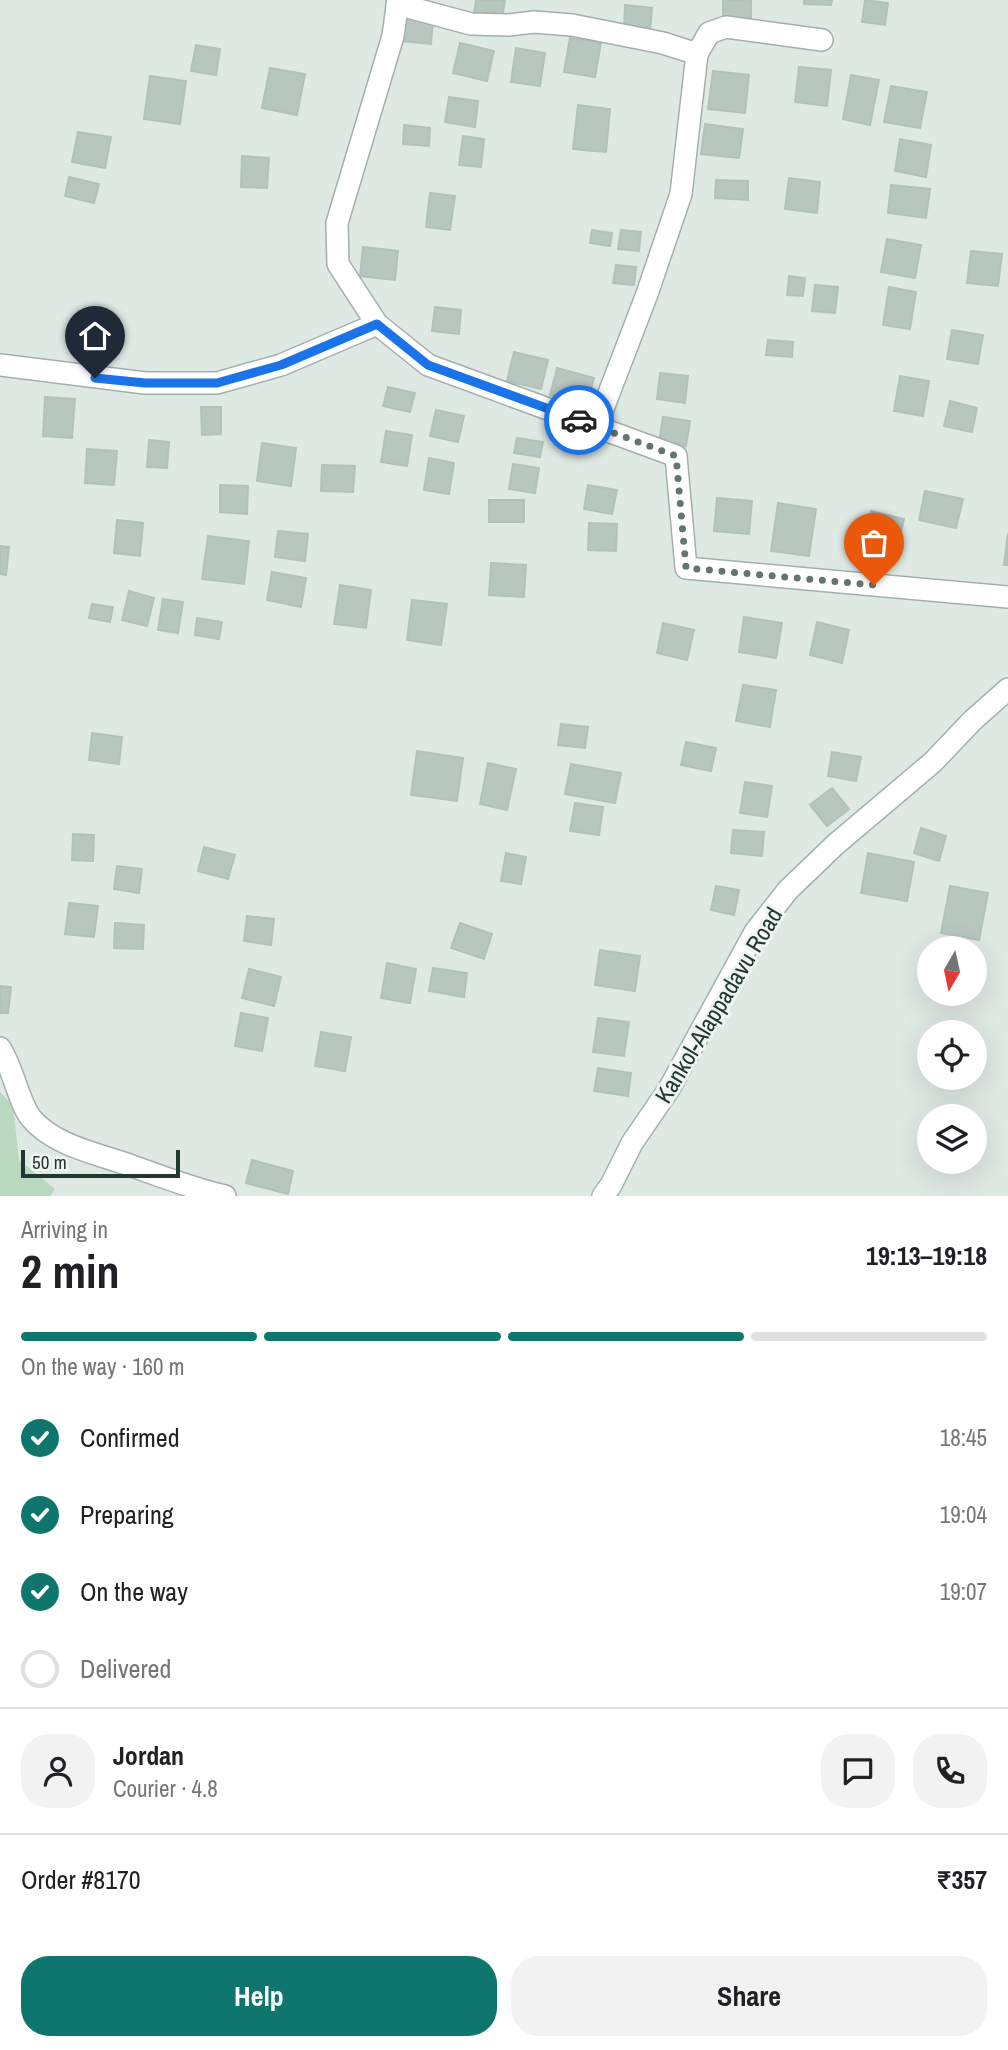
<!DOCTYPE html>
<html lang="en">
<head>
<meta charset="utf-8">
<style>
	:root { --surface:#fff; --page:#f2f2f2; --text:#202124; --muted:#757577; --line:#e0e0e0; --accent:#0f766e }
	body { margin:0; font-family:"Archivo Narrow",sans-serif; background:var(--page); color:var(--text); height:100vh; display:flex; flex-direction:column; font-size:26px; white-space:nowrap }
	* { box-sizing:border-box; margin:0 }
	p { font-size:23px; color:var(--muted) }
	.icon { flex:none; width:38px; height:38px; fill:none; stroke:currentColor; stroke-width:2; stroke-linecap:round; stroke-linejoin:round }
	.map { position:relative; height:1196px; overflow:hidden }
	.panel { display:flex; flex-direction:column; background:var(--surface); flex:1 }
	.panel>* { flex:none }
	.needle { width:46px; rotate:189deg }
	.fabs { position:absolute; left:917px; top:936px; display:grid; gap:14px }
	.fabs a { display:grid; place-items:center; width:70px; height:70px; border-radius:50%; background:var(--surface); box-shadow:0 7px 28px #0002; font-size:35px }
	.scale { position:absolute; left:21px; bottom:18px; width:159px; box-sizing:border-box; padding-left:7px; border:4px solid #223730; border-top:0; font-size:19px; line-height:24px; white-space:nowrap; color:#223730; -webkit-text-stroke:5px #eff6f2; paint-order:stroke }
	.pin { position:absolute; display:grid; place-items:center; width:60px; height:60px; color:#fff; margin:-72px -30px; border-radius:50% 50% 50% 0; rotate:-45deg; box-shadow:0 0 7px #0007 }
	.pin .icon { rotate:45deg }
	.courier { position:absolute; display:grid; place-items:center; width:70px; height:70px; margin:-35px; border:5px solid #1a73e8; border-radius:50%; background:#fff; color:#222; box-shadow:0 2px 9px #0007 }
	.summary em { font-style:normal; font-weight:700 }
	.summary div { display:flex; flex-direction:column-reverse }
	.summary { display:flex; align-items:center; justify-content:space-between; height:119px; padding:0 21px }
	h1 { font-size:46px; font-weight:700; line-height:52px }
	.bar { display:grid; grid-template-columns:repeat(4,1fr); gap:10px 7px; align-content:center; height:84px; padding:0 21px }
	.bar i { height:9px; border-radius:5px; background:var(--line) }
	.bar .active { background:var(--accent) }
	.bar p { grid-column:span 4 }
	.line { display:flex; align-items:center; gap:18px; padding:0 21px; border-top:2px solid var(--line) }
	.line div { flex:1 }
	.round { display:grid; place-items:center; flex:none; width:74px; height:74px; border-radius:28px; background:var(--page) }
	ol { padding:0 21px; list-style:none }
	li { display:flex; align-items:center; gap:21px; height:77px }
	li p { margin-inline-start:auto }
	li .icon { padding:7px; border-radius:50%; background:var(--accent); color:#fff; stroke-width:4 }
	li:last-child { color:var(--muted) }
	li i { width:38px; height:38px; border:4px solid var(--line); border-radius:50% }
	.primary-button { display:flex; gap:14px; margin-top:auto; padding:14px 21px }
	.primary-button a { flex:1; height:80px; border-radius:28px; background:var(--accent); color:#fff; font-size:28px; font-weight:700; line-height:80px; text-align:center }
	.primary-button a+a { background:var(--page); color:var(--text) }
	.map>svg:first-child { display:block }
	.green { fill:#bad8c0 }
	.building { fill:#b8c6c0; stroke:#b2c2ba; stroke-width:2 }
	.lines { fill:none; stroke-linecap:round; stroke-linejoin:round }
	.minor-casing { stroke:#a3b0aa; stroke-width:24 }
	.secondary-casing { stroke:#a0b4ab; stroke-width:24 }
	.minor { stroke:#fff; stroke-width:21 }
	.secondary { stroke:#fff; stroke-width:21 }
	.done { stroke:#64756f; stroke-width:7; stroke-dasharray:0 12.6 }
	.route { stroke:#1a73e8; stroke-width:9 }
	.labels { text-anchor:middle; dominant-baseline:central; stroke-width:6; stroke-linejoin:round; paint-order:stroke }
	.street-label { font-size:24px; fill:#223730; stroke:#eff6f2 }
</style>
</head>
<body>
<div class="map">
<svg width="1008" height="1196" viewBox="0 0 1008 1196">
	<rect width="100%" height="100%" fill="#dfe9e4"/>
	<polygon class="green" points="0,1092 13,1106 19,1160 55,1189 50,1196 0,1196"/>
	<g class="building">
		<polygon points="476,0 505,0 502,18 474,13"/>
		<rect x="723" y="0" width="28" height="19"/>
		<polygon points="804,0 832,0 831,5 804,4"/>
		<polygon points="865,0 888,3 885,25 862,22"/>
		<polygon points="625,5 652,8 650,33 624,30"/>
		<polygon points="404,17 433,20 431,44 401,41"/>
		<polygon points="570,38 601,43 595,77 564,72"/>
		<polygon points="460,43 494,51 487,81 453,73"/>
		<polygon points="196,45 220,49 216,75 191,71"/>
		<polygon points="516,48 545,53 540,86 511,82"/>
		<polygon points="799,67 831,70 827,106 795,102"/>
		<polygon points="270,68 305,74 297,115 262,108"/>
		<polygon points="713,71 749,75 745,113 708,109"/>
		<polygon points="851,75 879,80 870,125 843,119"/>
		<polygon points="150,76 186,81 180,124 144,119"/>
		<polygon points="891,86 927,92 920,128 884,122"/>
		<polygon points="449,97 478,101 475,127 445,122"/>
		<polygon points="578,105 610,109 606,152 573,149"/>
		<polygon points="705,124 743,129 739,158 701,154"/>
		<polygon points="404,125 430,128 429,146 403,144"/>
		<polygon points="78,132 111,137 105,168 72,162"/>
		<polygon points="463,136 484,139 481,167 459,165"/>
		<polygon points="900,139 931,145 926,177 895,171"/>
		<polygon points="242,156 269,158 267,188 241,187"/>
		<polygon points="69,177 99,184 94,203 65,196"/>
		<polygon points="789,178 820,182 817,213 785,209"/>
		<polygon points="716,180 748,181 748,200 715,198"/>
		<polygon points="891,185 930,189 926,218 888,213"/>
		<polygon points="430,193 455,196 450,230 426,227"/>
		<polygon points="592,230 612,233 610,246 590,243"/>
		<polygon points="621,230 641,232 639,251 618,249"/>
		<polygon points="887,239 921,245 915,278 881,272"/>
		<polygon points="363,247 398,251 395,280 360,276"/>
		<polygon points="971,251 1002,254 998,286 967,283"/>
		<polygon points="616,265 636,267 634,285 613,283"/>
		<polygon points="789,276 805,278 803,296 787,295"/>
		<polygon points="815,285 838,287 835,313 812,311"/>
		<polygon points="889,287 916,292 910,329 883,325"/>
		<polygon points="435,307 461,310 459,334 432,331"/>
		<polygon points="952,330 983,335 978,364 947,359"/>
		<polygon points="768,340 793,342 792,357 766,355"/>
		<polygon points="514,352 548,360 541,389 507,381"/>
		<polygon points="557,368 594,378 586,405 550,395"/>
		<polygon points="660,373 688,376 685,403 657,399"/>
		<polygon points="900,376 929,381 923,416 894,411"/>
		<polygon points="388,387 415,393 410,412 383,406"/>
		<polygon points="45,397 75,399 72,438 43,436"/>
		<polygon points="950,401 977,408 972,432 944,426"/>
		<polygon points="201,407 221,407 221,434 202,435"/>
		<polygon points="436,410 464,416 458,442 430,436"/>
		<polygon points="663,417 690,421 686,446 659,442"/>
		<polygon points="386,431 412,435 407,466 381,462"/>
		<polygon points="517,438 543,442 540,457 514,453"/>
		<polygon points="149,440 169,442 167,468 147,467"/>
		<polygon points="262,443 296,448 291,486 257,481"/>
		<polygon points="87,449 117,451 114,485 85,483"/>
		<polygon points="429,458 454,463 449,494 424,490"/>
		<polygon points="513,464 539,468 535,493 509,489"/>
		<polygon points="322,465 355,466 353,492 321,491"/>
		<polygon points="220,485 248,486 247,514 220,512"/>
		<polygon points="588,485 617,490 612,514 584,509"/>
		<polygon points="925,491 963,499 956,528 919,520"/>
		<polygon points="717,498 752,501 749,534 714,531"/>
		<rect x="489" y="500" width="35" height="22"/>
		<polygon points="778,503 816,509 809,556 771,551"/>
		<polygon points="871,511 904,519 898,544 865,536"/>
		<polygon points="117,520 143,523 140,556 114,553"/>
		<polygon points="589,523 617,524 616,551 588,550"/>
		<polygon points="278,531 308,534 305,561 275,557"/>
		<polygon points="1008,533 1008,565 1004,565"/>
		<polygon points="208,536 249,541 244,584 202,579"/>
		<polygon points="0,546 9,547 6,575 0,574"/>
		<polygon points="491,563 526,565 524,597 489,595"/>
		<polygon points="272,572 306,578 301,607 267,600"/>
		<polygon points="340,585 371,590 366,628 334,624"/>
		<polygon points="129,591 154,598 147,626 122,620"/>
		<polygon points="163,599 183,602 178,633 158,630"/>
		<polygon points="412,600 447,604 441,645 407,640"/>
		<polygon points="92,604 113,607 110,622 89,618"/>
		<polygon points="744,617 782,623 776,658 739,652"/>
		<polygon points="197,618 222,622 219,639 195,635"/>
		<polygon points="817,622 849,630 842,663 810,655"/>
		<polygon points="663,623 694,630 687,660 657,653"/>
		<polygon points="743,685 776,690 770,727 736,721"/>
		<polygon points="561,724 588,727 585,748 558,745"/>
		<polygon points="92,733 122,737 119,764 89,760"/>
		<polygon points="686,742 716,748 711,771 681,765"/>
		<polygon points="417,751 463,758 457,801 411,795"/>
		<polygon points="832,752 861,757 856,781 828,776"/>
		<polygon points="488,763 516,769 507,810 480,804"/>
		<polygon points="571,764 621,773 615,803 565,794"/>
		<polygon points="745,782 772,786 767,817 740,813"/>
		<polygon points="832,788 849,809 827,826 810,805"/>
		<polygon points="575,803 603,807 599,835 570,831"/>
		<polygon points="921,828 946,836 939,861 914,853"/>
		<polygon points="733,830 764,832 762,856 731,853"/>
		<polygon points="73,834 94,835 93,861 72,860"/>
		<polygon points="204,847 235,855 228,879 198,871"/>
		<polygon points="506,853 526,857 521,884 501,881"/>
		<polygon points="868,853 914,862 907,901 861,893"/>
		<polygon points="117,866 142,869 139,893 114,889"/>
		<polygon points="716,886 739,890 734,915 711,910"/>
		<polygon points="950,886 988,893 979,940 941,933"/>
		<polygon points="69,903 98,906 94,937 65,934"/>
		<polygon points="247,916 274,919 271,945 244,941"/>
		<polygon points="115,923 144,925 143,949 114,948"/>
		<polygon points="460,923 492,934 484,959 451,948"/>
		<polygon points="600,950 640,956 635,991 595,985"/>
		<polygon points="387,963 416,969 410,1003 381,998"/>
		<polygon points="433,968 467,973 464,997 429,991"/>
		<polygon points="249,969 281,977 274,1006 242,998"/>
		<polygon points="0,986 11,987 8,1013 0,1013"/>
		<polygon points="241,1013 268,1018 262,1051 235,1046"/>
		<polygon points="598,1018 629,1022 624,1056 593,1052"/>
		<polygon points="321,1032 351,1037 345,1071 315,1066"/>
		<polygon points="598,1068 631,1073 628,1096 594,1091"/>
		<polygon points="252,1160 293,1171 288,1194 246,1183"/>
	</g>
	<g class="lines">
		<g class="minor-casing">
			<g id="minor">
				<polyline points="398,0 393,36 337,223 338,264 377,324 428,365 676,456 686,568 1008,597"/>
				<polyline points="397,4 471,24 508,25 534,22 572,25 663,43 697,54"/>
				<polyline points="0,365 145,383 217,383 281,365 377,324"/>
				<polyline points="596,427 647,294 681,194 697,54 709,33 726,27 822,40"/>
				<path d="M0 1048C13 1068 19 1103 31 1118 54 1146 99 1154 132 1166 163 1177 194 1189 225 1196"/>
			</g>
		</g>
		<g class="secondary-casing">
			<polyline id="secondary" points="603,1196 611,1185 632,1143 669,1089 755,932 788,890 836,844 933,762 973,720 1008,689"/>
		</g>
		<use href="#minor" class="minor"/>
		<use href="#secondary" class="secondary"/>
	</g>
	<g class="lines">
		<polyline class="done" points="579,420 676,456 686,568 874,585"/>
		<polyline class="route" points="95,378 145,383 217,383 281,365 377,324 428,365 579,420"/>
	</g>
	<g class="labels">
		<g class="street-label">
			<text transform="translate(718 1005) rotate(-59)">Kankol-Alappadavu Road</text>
		</g>
	</g>
</svg>
<div class="fabs">
<a><svg class="needle" viewBox="-14 -14 28 28"><path d="M0-13l5 13h-10z" fill="#e53935"/><path d="M0 13l5-13h-10z" fill="#757577"/></svg></a>
<a><svg class="icon" aria-label="locate" viewBox="0 0 24 24"><circle cx="12" cy="12" r="6"/><path d="M12 2v4M12 18v4M2 12h4M18 12h4"/></svg></a>
<a><svg class="icon" aria-label="layers" viewBox="0 0 24 24"><path d="M12 4l9 5-9 5-9-5zM3 14l9 5 9-5"/></svg></a>
</div>
<div class="scale">50 m</div>
<div class="pin" style="left:874px;top:585px;background:#ea580c"><svg class="icon" aria-label="bag" viewBox="0 0 24 24"><path d="M5 8h14l-1 12H6zM9 8a3 3 0 0 1 6 0"/></svg></div>
<div class="pin" style="left:95px;top:378px;background:#1f2937"><svg class="icon" aria-label="home" viewBox="0 0 24 24"><path d="M3 11l9-7 9 7M6 9v11h12V9"/></svg></div>
<div class="courier" style="left:579px;top:420px"><svg class="icon" aria-label="car" viewBox="0 0 24 24"><path d="M5 17H2v-5l4-1 3-4h7l3 4 3 1v5h-3M9 17h6M6 11h13"/><circle cx="7" cy="17" r="2"/><circle cx="17" cy="17" r="2"/></svg></div>
</div>
<section class="panel">
<div class="summary"><div><h1>2 min</h1><p>Arriving in</p></div><em>19:13–19:18</em></div>
<div class="bar"><i class="active"></i><i class="active"></i><i class="active"></i><i></i><p>On the way · 160 m</p></div>
<ol>
<li><svg class="icon" aria-label="check" viewBox="0 0 24 24"><path d="M5 12l5 5 9-10"/></svg>Confirmed<p>18:45</p></li>
<li><svg class="icon" aria-label="check" viewBox="0 0 24 24"><path d="M5 12l5 5 9-10"/></svg>Preparing<p>19:04</p></li>
<li><svg class="icon" aria-label="check" viewBox="0 0 24 24"><path d="M5 12l5 5 9-10"/></svg>On the way<p>19:07</p></li>
<li><i></i>Delivered</li>
</ol>
<div class="line" style="height:126px"><a class="round"><svg class="icon" aria-label="person" viewBox="0 0 24 24"><circle cx="12" cy="8" r="4"/><path d="M4 21q1-7 8-7t8 7"/></svg></a><div><b>Jordan</b><p>Courier · 4.8</p></div><a class="round"><svg class="icon" aria-label="chat" viewBox="0 0 24 24"><path d="M4 5h16v11H9l-5 4z"/></svg></a><a class="round"><svg class="icon" aria-label="phone" viewBox="0 0 24 24"><path d="M5 4h4l2 5-3 2q2 4 5 5l2-3 5 2v4C11 20 4 13 5 4z"/></svg></a></div>
<div class="line" style="height:91px"><div>Order #8170</div><b>₹357</b></div>
<div class="primary-button"><a>Help</a><a>Share</a></div>
</section>
</body>
</html>
